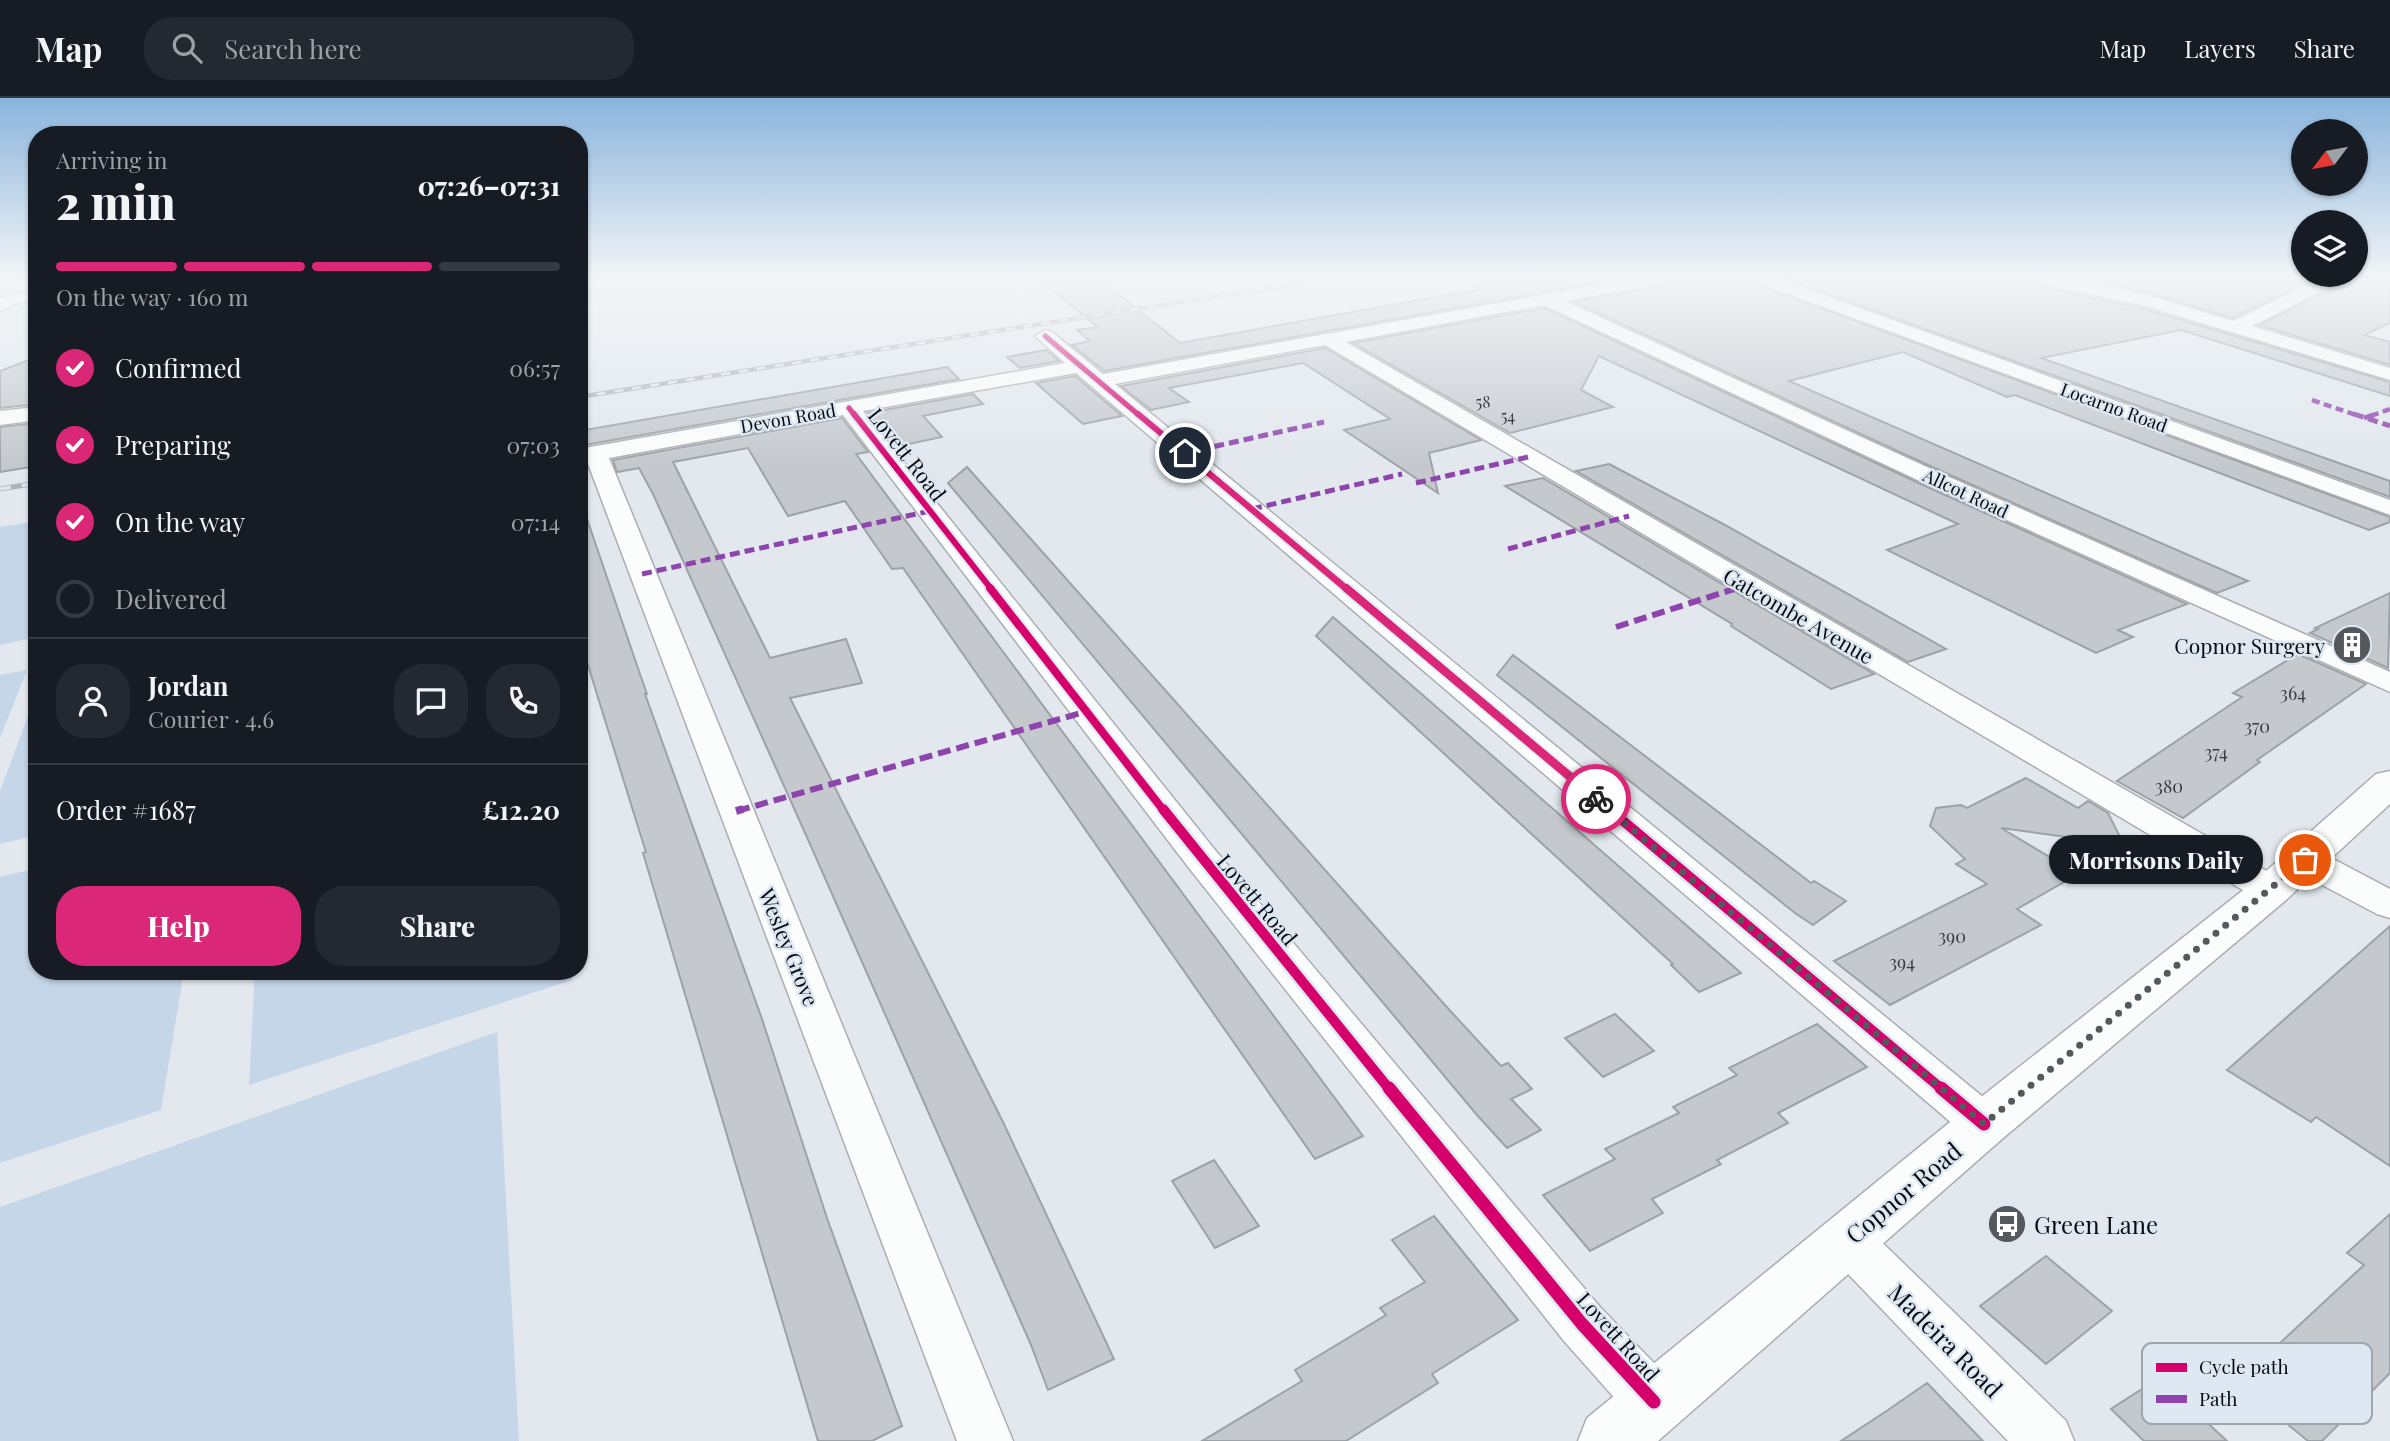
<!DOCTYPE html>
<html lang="en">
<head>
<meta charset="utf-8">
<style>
	:root { --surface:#171b24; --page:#242831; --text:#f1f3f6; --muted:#9ea1a6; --line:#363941; --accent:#db2777 }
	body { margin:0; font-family:"Playfair Display",serif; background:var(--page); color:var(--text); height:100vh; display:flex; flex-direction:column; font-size:26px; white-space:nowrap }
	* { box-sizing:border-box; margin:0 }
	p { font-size:23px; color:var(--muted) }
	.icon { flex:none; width:38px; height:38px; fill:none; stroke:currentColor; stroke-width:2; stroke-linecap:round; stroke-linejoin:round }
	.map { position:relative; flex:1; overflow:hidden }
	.sheet { position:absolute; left:28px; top:28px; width:560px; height:854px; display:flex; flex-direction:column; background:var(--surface); border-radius:28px; box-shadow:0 2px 5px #0004 }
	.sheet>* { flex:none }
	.needle { width:46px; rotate:238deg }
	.buttons { position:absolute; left:2291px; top:21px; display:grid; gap:14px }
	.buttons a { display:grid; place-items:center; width:77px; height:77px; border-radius:50%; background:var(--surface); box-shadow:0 2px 5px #0004; font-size:35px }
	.pin { position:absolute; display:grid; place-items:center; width:60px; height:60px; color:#fff; margin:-30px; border:4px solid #fff; border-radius:50%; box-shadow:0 2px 7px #0007 }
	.courier { position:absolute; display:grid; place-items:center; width:70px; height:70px; margin:-35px; border:5px solid #db2777; border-radius:50%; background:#fff; color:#222; box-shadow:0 2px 9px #0007 }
	.bubble { position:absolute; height:49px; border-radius:24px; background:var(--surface); box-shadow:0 2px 5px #0004; font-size:23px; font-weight:800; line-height:49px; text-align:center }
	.head em { font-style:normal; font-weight:800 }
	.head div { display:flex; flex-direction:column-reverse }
	.head { display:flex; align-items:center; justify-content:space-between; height:119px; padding:0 28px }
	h1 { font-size:46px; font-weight:800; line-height:52px }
	.bar { display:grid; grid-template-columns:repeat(4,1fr); gap:10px 7px; align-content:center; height:84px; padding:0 28px }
	.bar i { height:9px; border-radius:5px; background:var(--line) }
	.bar .active { background:var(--accent) }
	.bar p { grid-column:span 4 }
	.line { display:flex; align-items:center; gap:18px; padding:0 28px; border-top:2px solid var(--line) }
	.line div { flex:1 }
	.round { display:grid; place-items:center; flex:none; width:74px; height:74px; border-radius:28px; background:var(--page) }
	ol { padding:0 28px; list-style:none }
	li { display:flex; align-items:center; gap:21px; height:77px }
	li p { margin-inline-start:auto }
	li .icon { padding:7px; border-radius:50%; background:var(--accent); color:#fff; stroke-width:4 }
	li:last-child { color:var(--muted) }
	li i { width:38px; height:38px; border:4px solid var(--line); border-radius:50% }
	.button { display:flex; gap:14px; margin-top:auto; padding:14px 28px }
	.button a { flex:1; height:80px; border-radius:28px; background:var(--accent); color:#fff; font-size:28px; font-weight:800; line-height:80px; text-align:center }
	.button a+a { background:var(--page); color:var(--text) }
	header { display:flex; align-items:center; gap:42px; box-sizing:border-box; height:98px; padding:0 35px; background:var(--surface); border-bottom:2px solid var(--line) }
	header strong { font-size:33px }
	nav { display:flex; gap:38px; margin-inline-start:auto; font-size:24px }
	.search { width:490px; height:63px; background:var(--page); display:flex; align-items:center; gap:18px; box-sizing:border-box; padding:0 24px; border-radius:28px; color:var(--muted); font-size:26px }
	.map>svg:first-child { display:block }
	.green { fill:#c5d6e9 }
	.building { fill:#c5c9ce; stroke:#9da2a7; stroke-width:2 }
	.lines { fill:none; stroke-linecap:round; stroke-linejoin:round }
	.street-casing { stroke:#aaaeb3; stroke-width:3 }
	.primary-casing { stroke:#aaaeb3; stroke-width:3 }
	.street { fill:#fbfcfc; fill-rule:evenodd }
	.primary { fill:#fbfcfc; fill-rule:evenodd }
	.rail-far1-casing { stroke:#b0b1b2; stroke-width:4.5 }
	.rail-casing { stroke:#b0b1b2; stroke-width:5 }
	.rail-far1 { stroke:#dde8f3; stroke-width:2.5; stroke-dasharray:9; stroke-linecap:butt }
	.rail { stroke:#dde8f3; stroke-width:3.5; stroke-dasharray:11; stroke-linecap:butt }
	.quiet-far3 { stroke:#8e44ad; stroke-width:4.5; stroke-dasharray:8 4.5; stroke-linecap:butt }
	.quiet-far2 { stroke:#8e44ad; stroke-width:5; stroke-dasharray:10 5; stroke-linecap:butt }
	.quiet-far1 { stroke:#8e44ad; stroke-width:6; stroke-dasharray:13 6; stroke-linecap:butt }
	.quiet { stroke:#8e44ad; stroke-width:8; stroke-dasharray:17 8; stroke-linecap:butt }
	.cycleway-far4-casing { stroke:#dde8f3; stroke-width:8 }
	.cycleway-far3-casing { stroke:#dde8f3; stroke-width:10 }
	.cycleway-far2-casing { stroke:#dde8f3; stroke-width:12 }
	.cycleway-far1-casing { stroke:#dde8f3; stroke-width:15 }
	.cycleway-casing { stroke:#dde8f3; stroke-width:18 }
	.cycleway-far4 { stroke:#d6006c; stroke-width:5 }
	.cycleway-far3 { stroke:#d6006c; stroke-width:6 }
	.cycleway-far2 { stroke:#d6006c; stroke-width:8 }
	.cycleway-far1 { stroke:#d6006c; stroke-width:10 }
	.cycleway { stroke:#d6006c; stroke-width:13 }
	.route { fill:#db2777 }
	.done { stroke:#55595e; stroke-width:7; stroke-dasharray:0 12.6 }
	.labels { text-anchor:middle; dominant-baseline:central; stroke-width:5; stroke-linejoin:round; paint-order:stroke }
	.far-number-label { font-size:16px; fill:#383b40 }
	.far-street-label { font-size:18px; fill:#090c10; stroke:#dde8f3 }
	.number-label { font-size:18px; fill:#383b40 }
	.street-label { font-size:21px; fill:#090c10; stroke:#dde8f3 }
	.poi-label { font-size:21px; fill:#090c10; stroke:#dde8f3; text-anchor:end }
	.near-street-label { font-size:24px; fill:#090c10; stroke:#dde8f3 }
	.near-poi-label { font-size:24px; fill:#090c10; stroke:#dde8f3; text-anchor:start }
	.key { fill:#dde8f3; stroke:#9da6af; stroke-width:2 }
	.key-label { font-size:19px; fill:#090c10 }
</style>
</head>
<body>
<header>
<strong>Map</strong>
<div class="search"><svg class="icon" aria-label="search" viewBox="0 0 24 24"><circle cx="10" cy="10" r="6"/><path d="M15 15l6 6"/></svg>Search here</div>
<nav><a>Map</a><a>Layers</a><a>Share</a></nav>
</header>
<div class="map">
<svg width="2390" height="1343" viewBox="0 0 2390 1343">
	<rect width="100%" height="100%" fill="#e2e8ee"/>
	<g class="green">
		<polygon points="37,423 37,539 0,547 0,429"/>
		<polygon points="27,572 0,640 0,577"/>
		<polygon points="37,594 37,737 0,746 0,693"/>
		<polygon points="37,770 37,873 184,873 161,1012 0,1065 0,779"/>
		<polygon points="255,873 570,873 572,882 249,987"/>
		<polygon points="497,934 519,1343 0,1343 0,1109"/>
	</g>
	<g class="building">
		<polygon points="1036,179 1096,179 1180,245 1481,191 1475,188 1527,179 1629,179 1104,273 1072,247 1090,243 1077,232 1098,229"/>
		<polygon points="1679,179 1747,179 1752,185 2390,419 2390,424 2369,432 2015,297 2007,299 1903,254 1789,283 2248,483 2217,495 1941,373 1574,204 1668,187"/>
		<polygon points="1781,179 2025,179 2035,187 2144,211 2390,284 2390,298 2181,232 2041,260 2390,383 2390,399"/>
		<polygon points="2073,179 2318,179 2233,220 2131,190"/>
		<polygon points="2347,179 2390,179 2390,225 2364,237 2390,244 2390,267 2259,227 2343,185"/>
		<polygon points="1544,210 1923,387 2187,506 2118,532 2133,539 2096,555 1887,452 1958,426 1599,258 1581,292 1613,309 1510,335 1353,245"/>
		<polygon points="1325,250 1481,342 1429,355 1438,395 1344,332 1390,321 1303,265 1169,290 1189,304 1151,312 1121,288"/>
		<polygon points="1046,252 1059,263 1020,270 1007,259"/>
		<polygon points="37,259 37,306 0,310 0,273"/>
		<polygon points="947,269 959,281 579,348 579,333"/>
		<polygon points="1075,278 1122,318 1083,326 1036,285"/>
		<polygon points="973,296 983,306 923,318 942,339 895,349 868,315"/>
		<polygon points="842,320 868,354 856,356 1363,1038 1315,1061 903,470 892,471 845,403 788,418 748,350 673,364 770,560 846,541 862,585 790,600 1003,1024 1114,1261 1048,1292 1031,1247 806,737 653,396 639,370 617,374 613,362"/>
		<polygon points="37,325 37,368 0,374 0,329"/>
		<polygon points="1609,366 1725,427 1946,551 1908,564 1576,373"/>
		<polygon points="967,369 1444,906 1501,968 1508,965 1532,991 1511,1001 1541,1032 1507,1050 1477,1017 948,385"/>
		<polygon points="1543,380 1874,576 1831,591 1731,528 1732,526 1505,388"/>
		<polygon points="585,415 642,582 647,596 645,596 762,921 827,1120 902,1328 872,1343 818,1343 643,755 646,754 639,732 579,538 579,416"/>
		<polygon points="2390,495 2388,570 2310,535 2318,531 2315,530"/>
		<polygon points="1333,519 1425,599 1741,875 1699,894 1671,867 1673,866 1316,538"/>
		<polygon points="2298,556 2366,586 2257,662 2260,664 2183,720 2117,683 2242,599 2233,595"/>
		<polygon points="1513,557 1811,785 1814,783 1846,803 1813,827 1795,815 1497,577"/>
		<polygon points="2026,680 2078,710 2088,703 2108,715 2124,747 2001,730 2078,776 2017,811 2041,827 1890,907 1834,863 1987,786 1956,766 1965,761 1930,728 1936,710 1961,707 1967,710"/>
		<polygon points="2390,828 2390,1068 2316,1019 2311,1024 2227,972"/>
		<polygon points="1615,916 1654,953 1603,979 1565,940"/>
		<polygon points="1817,926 1867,969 1778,1015 1788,1025 1717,1062 1721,1066 1652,1101 1663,1115 1590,1153 1543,1097 1615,1061 1605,1051 1679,1015 1673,1009 1737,977 1729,970"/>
		<polygon points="1214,1062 1259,1128 1215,1150 1172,1083"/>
		<polygon points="2390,1116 2390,1275 2322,1343 2308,1343 2237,1285 2364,1167 2347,1155"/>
		<polygon points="1434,1118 1518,1222 1432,1276 1438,1285 1346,1343 1202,1343 1302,1283 1295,1272 1386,1217 1380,1210 1425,1184 1392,1142"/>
		<polygon points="2046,1158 2112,1213 2046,1266 1980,1208"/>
		<polygon points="2159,1280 2227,1343 2144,1343 2111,1311"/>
		<polygon points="1927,1285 1983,1343 1841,1343 1888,1312"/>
	</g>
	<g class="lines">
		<g class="street-casing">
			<g id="street">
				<polygon points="1642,179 1677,179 1668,184 1565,203 1940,375 2390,574 2390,594 1924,385 1544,207 1346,244 2284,783 2290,792 2284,801 2271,805 2258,801 1325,247 1115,286 2000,1013 2006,1026 2000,1039 1984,1045 1968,1039 1076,275 863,313 1215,752 1600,1209 1673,1285 1681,1304 1673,1323 1654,1331 1635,1323 1564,1243 1189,770 843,317 609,360 1013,1343 957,1343 587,363 579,365 579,351 1065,265 1035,238 1045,232 1052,234 1103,276"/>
				<polygon points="1750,179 1774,179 2390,402 2390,417 1753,183"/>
				<path d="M2027 179C2088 175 2174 205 2233 223L2323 179H2344L2342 183 2252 228 2390 270V282L2145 208 2036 184Z"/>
				<polygon points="37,191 37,201 18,205 0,213 0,200"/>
				<polygon points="37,309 37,322 0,327 0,313"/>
				<polygon points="2305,750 2318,753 2390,791 2390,820 2377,816 2292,771 2287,762 2292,753"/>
				<polygon points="1846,1119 1863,1126 2066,1323 2074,1343 2008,1343 1829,1156 1822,1141 1829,1126"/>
			</g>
		</g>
		<g class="primary-casing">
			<polygon id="primary" points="2390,673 2390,706 2286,802 2002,1041 1658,1343 1578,1343 1587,1320 1966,1011 2256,782 2376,676"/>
		</g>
		<use href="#street" class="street"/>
		<use href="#primary" class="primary"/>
		<g class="rail-far1-casing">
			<polyline id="rail-far1" points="579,299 1338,179"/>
		</g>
		<g class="rail-casing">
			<polyline id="rail" points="0,391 37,385"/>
		</g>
		<use href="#rail-far1" class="rail-far1"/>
		<use href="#rail" class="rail"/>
		<g class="quiet-far3">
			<polyline points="2312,302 2359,318"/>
			<polyline points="2371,318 2390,311"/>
		</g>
		<g class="quiet-far2">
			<polyline points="2354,316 2390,328"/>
			<polyline points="2364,320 2376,316"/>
			<polyline points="1185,355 1324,324"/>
			<polyline points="1416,385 1528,359"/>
			<polyline points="1252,411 1402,376"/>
			<polyline points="1508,451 1629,418"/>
			<polyline points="642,476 930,413"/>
			<polyline points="1732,492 1748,487"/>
		</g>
		<g class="quiet-far1">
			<polyline points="1616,529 1737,490"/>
			<polyline points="737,713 1088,613"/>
		</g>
		<polyline class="quiet" points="736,713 743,711"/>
		<g class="cycleway-far4-casing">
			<g id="cycleway-far4">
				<polyline points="1045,238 1140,318"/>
				<polyline points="849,310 855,318"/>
			</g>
		</g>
		<g class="cycleway-far3-casing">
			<g id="cycleway-far3">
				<polyline points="854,316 992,492"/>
				<polyline points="1138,316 1348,492"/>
			</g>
		</g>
		<g class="cycleway-far2-casing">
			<g id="cycleway-far2">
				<polyline points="990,490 1164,713"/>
				<polyline points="1346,490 1611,713"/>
			</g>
		</g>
		<g class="cycleway-far1-casing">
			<g id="cycleway-far1">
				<polyline points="1163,711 1390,992"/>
				<polyline points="1609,711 1943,992"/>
			</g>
		</g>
		<g class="cycleway-casing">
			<g id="cycleway">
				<polyline points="1389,990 1582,1226 1654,1304"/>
				<polyline points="1941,990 1984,1026"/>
			</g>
		</g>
		<use href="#cycleway-far4" class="cycleway-far4"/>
		<use href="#cycleway-far3" class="cycleway-far3"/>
		<use href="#cycleway-far2" class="cycleway-far2"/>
		<use href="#cycleway-far1" class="cycleway-far1"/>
		<use href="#cycleway" class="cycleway"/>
	</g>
	<linearGradient id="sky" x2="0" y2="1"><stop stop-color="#8ab4dc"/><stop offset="0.49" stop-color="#f2f5f7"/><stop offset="1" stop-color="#f2f5f7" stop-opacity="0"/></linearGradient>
	<rect width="2390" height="367" fill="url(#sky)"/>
	<polygon class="route" points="1185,352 1600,698 1600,703 1592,703 1182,356"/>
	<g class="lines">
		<polyline class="done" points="1596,701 1984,1026 2305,762"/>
	</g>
	<defs>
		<g id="building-disc" transform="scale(2.0125)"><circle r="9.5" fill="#55595e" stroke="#dde8f3"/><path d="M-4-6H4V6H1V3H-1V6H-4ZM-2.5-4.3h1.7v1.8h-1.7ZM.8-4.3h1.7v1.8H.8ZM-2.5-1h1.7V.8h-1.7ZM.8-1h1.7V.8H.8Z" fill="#fff"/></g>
		<g id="bus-disc" transform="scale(2.0125)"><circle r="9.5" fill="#55595e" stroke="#dde8f3"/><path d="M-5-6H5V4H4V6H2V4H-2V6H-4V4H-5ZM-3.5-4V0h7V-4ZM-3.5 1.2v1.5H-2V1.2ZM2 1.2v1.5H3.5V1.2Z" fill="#fff"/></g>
	</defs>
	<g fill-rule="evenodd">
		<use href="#building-disc" x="2352" y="547"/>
		<use href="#bus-disc" x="2007" y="1126"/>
	</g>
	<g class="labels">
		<g class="far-number-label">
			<text x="1483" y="303">58</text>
			<text x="1508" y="317">54</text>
		</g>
		<g class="far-street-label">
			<text transform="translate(2114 309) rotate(20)">Locarno Road</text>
			<text transform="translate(788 320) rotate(-10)">Devon Road</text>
			<text transform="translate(1966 395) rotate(25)">Allcot Road</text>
		</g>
		<g class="number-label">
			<text x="2293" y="595">364</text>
			<text x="2257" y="628">370</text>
			<text x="2216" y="654">374</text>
			<text x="2169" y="688">380</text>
			<text x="1952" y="838">390</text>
			<text x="1902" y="864">394</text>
		</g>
		<g class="street-label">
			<text transform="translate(908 356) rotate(52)">Lovett Road</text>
			<text transform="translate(1799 517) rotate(30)">Gatcombe Avenue</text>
			<text transform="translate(1258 801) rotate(50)">Lovett Road</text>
			<text transform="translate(790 849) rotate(68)">Wesley Grove</text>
			<text transform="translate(1619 1238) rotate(48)">Lovett Road</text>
		</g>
		<g class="poi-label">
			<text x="2325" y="547">Copnor Surgery</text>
		</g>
		<g class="near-street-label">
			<text transform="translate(1903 1094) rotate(-40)">Copnor Road</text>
			<text transform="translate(1946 1242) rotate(45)">Madeira Road</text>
		</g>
		<g class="near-poi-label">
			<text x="2034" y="1126">Green Lane</text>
		</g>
	</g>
	<rect x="2142" y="1245" width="230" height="81" rx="10" class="key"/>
	<rect x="2156" y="1265" width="31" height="9" fill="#d6006c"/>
	<rect x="2156" y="1297" width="31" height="8" fill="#8e44ad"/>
	<g class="key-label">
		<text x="2199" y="1276">Cycle path</text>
		<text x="2199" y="1308">Path</text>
	</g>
</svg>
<div class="buttons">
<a><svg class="needle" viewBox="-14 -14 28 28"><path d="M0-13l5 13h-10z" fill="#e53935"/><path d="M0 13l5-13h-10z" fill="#9ea1a6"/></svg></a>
<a><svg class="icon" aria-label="layers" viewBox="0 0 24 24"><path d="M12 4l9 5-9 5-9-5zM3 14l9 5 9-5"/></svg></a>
</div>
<div class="pin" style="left:2305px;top:762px;background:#ea580c"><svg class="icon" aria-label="bag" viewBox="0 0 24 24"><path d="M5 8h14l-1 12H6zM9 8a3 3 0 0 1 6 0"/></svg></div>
<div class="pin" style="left:1185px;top:355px;background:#1f2937"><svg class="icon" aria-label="home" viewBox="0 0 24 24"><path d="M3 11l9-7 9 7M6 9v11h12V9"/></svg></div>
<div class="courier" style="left:1596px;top:701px"><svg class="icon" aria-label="bike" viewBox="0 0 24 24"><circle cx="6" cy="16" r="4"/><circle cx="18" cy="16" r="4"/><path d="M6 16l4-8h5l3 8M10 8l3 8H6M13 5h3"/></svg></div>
<div class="bubble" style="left:2049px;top:737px;width:214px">Morrisons Daily</div>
<section class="sheet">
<div class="head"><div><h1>2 min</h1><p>Arriving in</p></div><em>07:26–07:31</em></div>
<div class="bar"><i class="active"></i><i class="active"></i><i class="active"></i><i></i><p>On the way · 160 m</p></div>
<ol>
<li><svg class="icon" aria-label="check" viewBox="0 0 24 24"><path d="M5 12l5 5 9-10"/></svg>Confirmed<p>06:57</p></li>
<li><svg class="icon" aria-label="check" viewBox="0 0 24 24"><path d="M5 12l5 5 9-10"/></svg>Preparing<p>07:03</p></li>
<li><svg class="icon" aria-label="check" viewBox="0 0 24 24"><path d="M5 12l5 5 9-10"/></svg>On the way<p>07:14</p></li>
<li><i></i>Delivered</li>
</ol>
<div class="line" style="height:126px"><a class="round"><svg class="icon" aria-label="person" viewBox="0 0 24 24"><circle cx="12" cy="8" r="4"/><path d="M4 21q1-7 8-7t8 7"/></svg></a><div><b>Jordan</b><p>Courier · 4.6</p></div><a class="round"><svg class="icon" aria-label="chat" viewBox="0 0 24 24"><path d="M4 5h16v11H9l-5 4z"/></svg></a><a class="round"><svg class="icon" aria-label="phone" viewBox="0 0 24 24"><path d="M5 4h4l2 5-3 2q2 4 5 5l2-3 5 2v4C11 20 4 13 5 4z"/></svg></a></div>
<div class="line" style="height:91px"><div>Order #1687</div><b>£12.20</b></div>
<div class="button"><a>Help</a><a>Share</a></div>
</section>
</div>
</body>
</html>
